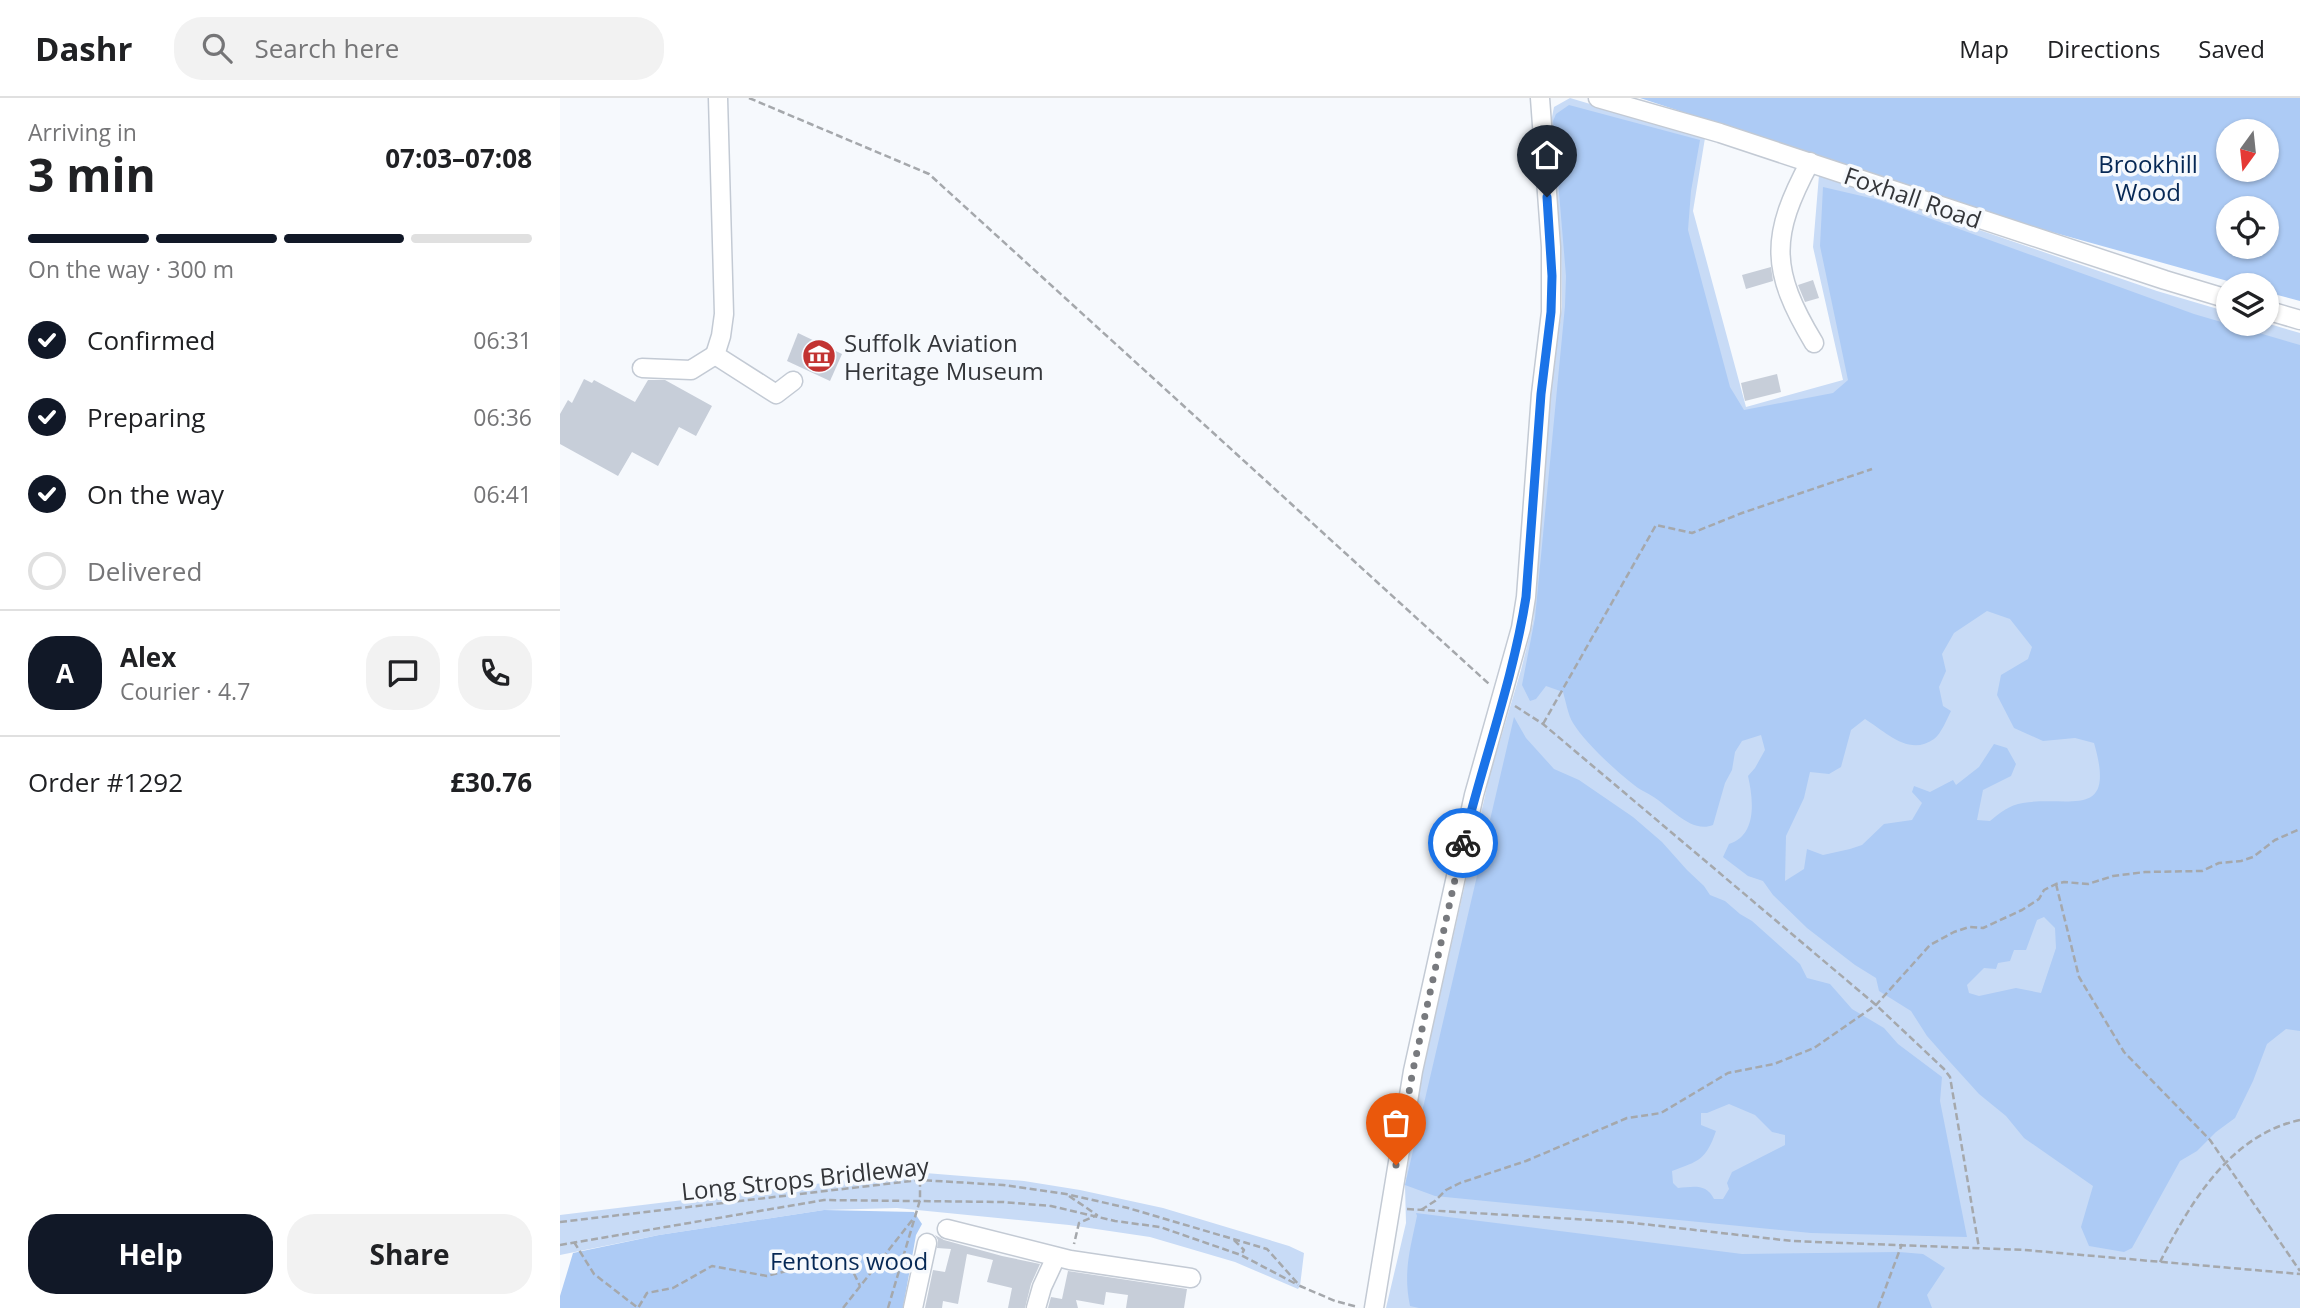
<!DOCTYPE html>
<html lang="en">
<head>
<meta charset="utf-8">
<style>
	:root { --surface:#fff; --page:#f2f2f2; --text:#202124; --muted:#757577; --line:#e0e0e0; --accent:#111827 }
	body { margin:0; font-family:"Open Sans",sans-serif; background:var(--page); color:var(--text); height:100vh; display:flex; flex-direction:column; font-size:26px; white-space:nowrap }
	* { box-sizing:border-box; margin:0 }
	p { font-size:23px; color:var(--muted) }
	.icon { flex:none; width:38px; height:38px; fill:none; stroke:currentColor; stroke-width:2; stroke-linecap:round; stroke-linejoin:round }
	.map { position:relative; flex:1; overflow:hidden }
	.details { display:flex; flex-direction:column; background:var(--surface); width:560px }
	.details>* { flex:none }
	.needle { width:46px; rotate:195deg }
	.tools { position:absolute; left:1656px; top:21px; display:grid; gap:14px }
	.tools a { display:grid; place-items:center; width:63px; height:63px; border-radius:50%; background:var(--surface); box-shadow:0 2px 5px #0004; font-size:35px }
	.pin { position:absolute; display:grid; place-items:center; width:60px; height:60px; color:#fff; margin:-72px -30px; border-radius:50% 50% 50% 0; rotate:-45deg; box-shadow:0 0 7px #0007 }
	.pin .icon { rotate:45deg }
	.courier { position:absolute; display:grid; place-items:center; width:70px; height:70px; margin:-35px; border:5px solid #1a73e8; border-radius:50%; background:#fff; color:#222; box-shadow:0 2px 9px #0007 }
	.summary em { font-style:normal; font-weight:700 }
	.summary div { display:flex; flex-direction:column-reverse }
	.summary { display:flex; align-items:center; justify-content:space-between; height:119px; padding:0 28px }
	h1 { font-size:46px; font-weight:700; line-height:52px }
	.bar { display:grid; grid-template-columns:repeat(4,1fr); gap:10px 7px; align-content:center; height:84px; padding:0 28px }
	.bar i { height:9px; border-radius:5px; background:var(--line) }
	.bar .selected { background:var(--accent) }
	.bar p { grid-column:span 4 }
	.line { display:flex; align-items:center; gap:18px; padding:0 28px; border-top:2px solid var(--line) }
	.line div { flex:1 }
	.round { display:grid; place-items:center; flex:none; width:74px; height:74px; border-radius:28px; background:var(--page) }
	ol { padding:0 28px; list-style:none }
	li { display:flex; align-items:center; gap:21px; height:77px }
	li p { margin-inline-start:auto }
	li .icon { padding:7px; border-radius:50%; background:var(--accent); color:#fff; stroke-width:4 }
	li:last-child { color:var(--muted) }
	li i { width:38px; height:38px; border:4px solid var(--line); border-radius:50% }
	.cta { display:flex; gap:14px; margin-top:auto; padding:14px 28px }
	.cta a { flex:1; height:80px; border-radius:28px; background:var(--accent); color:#fff; font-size:28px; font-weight:700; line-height:80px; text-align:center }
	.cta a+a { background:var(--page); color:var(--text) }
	header { display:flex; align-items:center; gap:42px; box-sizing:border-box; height:98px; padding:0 35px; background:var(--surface); border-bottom:2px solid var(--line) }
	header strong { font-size:33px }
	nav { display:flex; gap:38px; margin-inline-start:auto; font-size:24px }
	.search { width:490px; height:63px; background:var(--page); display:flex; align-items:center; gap:18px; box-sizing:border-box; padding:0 24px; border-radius:28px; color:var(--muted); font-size:26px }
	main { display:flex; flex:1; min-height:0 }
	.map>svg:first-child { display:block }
	.green { fill:#c8dbf6 }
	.forest { fill:#adcbf5; fill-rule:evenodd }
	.building { fill:#c7ced9 }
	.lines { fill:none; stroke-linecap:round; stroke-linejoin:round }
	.minor-casing { stroke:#c3cad4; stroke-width:21 }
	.path { stroke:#a5a8ac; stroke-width:2.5; stroke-dasharray:7 3.5; stroke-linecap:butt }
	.minor { stroke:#fff; stroke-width:18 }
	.done { stroke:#787a7e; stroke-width:7; stroke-dasharray:0 12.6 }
	.route { stroke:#1a73e8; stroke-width:9 }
	.labels { text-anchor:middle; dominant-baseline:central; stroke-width:7; stroke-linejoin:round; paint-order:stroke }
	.park-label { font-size:24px; fill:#062855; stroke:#f6f9fd }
	.street-label { font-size:24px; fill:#34363a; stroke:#f6f9fd }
	.poi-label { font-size:24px; fill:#34363a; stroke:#f6f9fd; text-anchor:start }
</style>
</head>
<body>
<header>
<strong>Dashr</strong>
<div class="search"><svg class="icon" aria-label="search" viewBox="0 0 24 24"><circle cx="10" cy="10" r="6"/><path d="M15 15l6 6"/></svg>Search here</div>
<nav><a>Map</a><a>Directions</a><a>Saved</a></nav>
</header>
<main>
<section class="details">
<div class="summary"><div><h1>3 min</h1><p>Arriving in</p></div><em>07:03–07:08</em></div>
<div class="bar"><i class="selected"></i><i class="selected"></i><i class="selected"></i><i></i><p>On the way · 300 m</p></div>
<ol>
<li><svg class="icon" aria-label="check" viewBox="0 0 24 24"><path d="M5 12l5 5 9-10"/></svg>Confirmed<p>06:31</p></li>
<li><svg class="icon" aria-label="check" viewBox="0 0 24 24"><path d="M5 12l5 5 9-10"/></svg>Preparing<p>06:36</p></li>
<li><svg class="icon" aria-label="check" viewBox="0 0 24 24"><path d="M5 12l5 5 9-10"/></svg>On the way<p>06:41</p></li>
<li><i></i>Delivered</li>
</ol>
<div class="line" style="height:126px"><b class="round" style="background:var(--accent);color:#fff">A</b><div><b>Alex</b><p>Courier · 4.7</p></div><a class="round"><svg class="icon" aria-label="chat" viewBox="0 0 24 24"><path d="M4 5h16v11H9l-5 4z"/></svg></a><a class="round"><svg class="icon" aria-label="phone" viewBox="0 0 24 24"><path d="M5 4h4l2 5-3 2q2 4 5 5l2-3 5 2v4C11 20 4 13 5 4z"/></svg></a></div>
<div class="line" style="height:91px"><div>Order #1292</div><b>£30.76</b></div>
<div class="cta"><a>Help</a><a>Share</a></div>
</section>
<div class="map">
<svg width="1740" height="1210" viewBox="0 0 1740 1210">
	<rect width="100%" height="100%" fill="#f6f9fd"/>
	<g class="green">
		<polygon points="1010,0 1145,40 1133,113 1186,309 1283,282 1253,149 1259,77 1597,193 1668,214 1668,226 1706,225 1740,235 1740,1210 826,1210 846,1125 845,1087 861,981 929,680 961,572 973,524 990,302 1002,209 1001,147 991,24 994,9"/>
		<polygon points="353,1074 464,1083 520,1092 603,1110 729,1148 744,1155 740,1188 738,1191 675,1164 590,1139 509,1127 337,1110 264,1112 99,1137 0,1157 0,1117"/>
	</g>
	<g class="forest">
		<path d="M1080 0H1740V203L1706 194V187H1682L1467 127ZM1668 33H1706V72H1668ZM1668 110H1706V149H1668Z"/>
		<path d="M1009 7 1140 42 1131 93 1128 132 1170 289 1184 312 1273 295 1288 282 1260 148 1263 89 1319 102 1634 216 1740 247V933L1726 931 1707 946 1693 983 1675 1020 1656 1034 1637 1053 1620 1063 1572 1150 1564 1154 1529 1148 1521 1129 1533 1088 1464 1040 1446 1018 1419 996 1390 964 1367 938 1351 913 1319 893 1316 880 1295 867 1247 830 1213 797 1203 783 1188 778 1163 759 1169 746C1198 737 1193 700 1188 678L1195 670 1205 652 1201 637 1182 643 1175 654 1172 672 1165 685 1153 727C1131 736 1109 708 1092 698 1088 695 1082 693 1078 690 1059 676 1025 645 1013 625 1008 617 1006 604 1003 594L986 588 976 601 970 603 962 587 975 520 1005 208 1006 178 993 23 996 16ZM1427 513 1450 521 1472 549 1468 561 1441 577 1437 597 1454 630 1483 643 1515 640 1534 645C1557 724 1509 697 1463 705 1449 707 1440 715 1430 723L1417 722 1423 692 1451 678 1456 666 1447 650 1434 646 1419 669 1396 687 1393 682 1370 694 1354 688 1352 694 1362 705 1352 722 1324 726 1302 747 1290 751 1263 757 1247 751 1244 771 1225 783 1226 738 1244 700 1250 674 1269 676 1281 669 1291 632 1305 621C1326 634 1349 659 1374 641 1381 636 1387 621 1391 613L1383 608 1379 589 1386 573 1382 556 1394 535ZM1484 819 1495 830 1496 850 1481 895 1456 890 1419 898 1409 895 1407 887 1424 870 1436 871 1438 865 1450 863 1454 852H1466L1477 822Z"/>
		<path d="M954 619 966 640 994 671 1019 682 1073 719 1102 744 1127 772 1144 788 1150 797 1165 803 1180 816 1192 823 1240 866 1247 880 1270 886 1292 911 1324 930 1338 946 1382 979 1380 1003 1407 1139 1251 1135 875 1098 845 1087ZM1169 1006 1195 1017 1212 1034 1225 1037V1047L1172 1074 1167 1085 1169 1091 1163 1101H1154C1146 1085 1133 1089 1118 1090L1113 1085 1112 1073C1139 1063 1146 1062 1156 1033L1141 1027V1015H1147Z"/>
		<polygon points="264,1112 354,1114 362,1126 356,1137 343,1210 0,1210 0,1198 13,1155 99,1137"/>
		<path d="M856 1115 1182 1156 1339 1154 1363 1156 1385 1170 1367 1197 1372 1210H859L850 1208C843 1174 850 1152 857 1118Z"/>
	</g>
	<g class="building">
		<polygon points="1211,169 1213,183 1186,191 1182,177"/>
		<polygon points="1253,182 1259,200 1245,204 1238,187"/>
		<polygon points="238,235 282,256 270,283 227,263"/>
		<polygon points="1217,276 1221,294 1185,303 1181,285"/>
		<polygon points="24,281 32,285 34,282 75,304 88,282 105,282 152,308 136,338 119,329 98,368 72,354 58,378 0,346 0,316 8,302 12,305"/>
		<polygon points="375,1137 384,1142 442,1158 480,1166 471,1186 465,1210 448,1210 452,1190 427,1184 433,1162 407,1156 398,1206 383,1203 382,1210 365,1210 373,1172 385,1174 391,1151 377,1150 378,1142"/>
		<polygon points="508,1173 627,1191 624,1210 566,1210 568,1197 546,1194 544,1207 516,1202 518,1210 488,1210 491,1199 502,1201"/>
	</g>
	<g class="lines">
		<g class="minor-casing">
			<g id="minor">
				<polyline points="158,0 164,216 161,238 155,257 216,296 233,283"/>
				<polyline points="1038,0 1160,35 1605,182 1668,201"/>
				<path d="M1250 64C1210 138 1210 172 1254 245"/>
				<polyline points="1706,212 1740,222"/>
				<polyline points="82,270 131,272 155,257"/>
				<polyline points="387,1131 510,1162 631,1180"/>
				<polyline points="353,1210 367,1145"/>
				<polyline points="476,1210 482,1189 496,1159"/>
				<polyline points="814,1210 853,973 914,697 961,530 966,499 981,296 991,214 991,149 980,0"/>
			</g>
		</g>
		<g class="path">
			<polyline points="189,0 369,76 929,586"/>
			<polyline points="955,608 983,626 1316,907 1384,971 1390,979 1419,1150"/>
			<polyline points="983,626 1096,427 1132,435 1182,415 1312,371"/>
			<polyline points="1496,786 1519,879 1564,954 1650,1042 1740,1173"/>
			<polyline points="509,1098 537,1117 519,1125 514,1146"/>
			<polyline points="847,1111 1065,1124 1232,1143 1465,1152 1740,1176"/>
			<polyline points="861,1112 875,1103 886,1092 900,1085 966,1063 1067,1020 1101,1015 1168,975 1214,966 1254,950 1316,907 1370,847 1394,834 1409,829 1423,830 1462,812 1479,801 1484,792 1496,786 1504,784 1528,786 1553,778 1585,774 1642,773 1659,765 1681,763 1693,759 1715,742 1740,731"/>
			<polyline points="0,1124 360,1082 443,1087 506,1096 568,1110 707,1151 740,1188 775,1203 798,1209"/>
			<polyline points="674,1142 684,1152 681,1157"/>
			<polyline points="14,1144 34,1176 78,1210 87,1195 113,1190 152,1168 207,1178 234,1171 268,1158 289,1165 300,1188"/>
			<polyline points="0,1147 264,1102 443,1104 491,1108 555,1123 600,1129 681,1157 738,1187"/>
			<path d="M1600 1164C1630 1105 1670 1037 1740 1022"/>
			<polyline points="283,1210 353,1121"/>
			<polyline points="328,1210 360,1102 360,1082"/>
			<polyline points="1318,1210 1342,1146"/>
		</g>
		<use href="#minor" class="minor"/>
	</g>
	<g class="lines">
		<polyline class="done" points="836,1067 853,972 903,745"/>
		<path class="route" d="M903 745C923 663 953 582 966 499L981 296 991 214 992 178 987 99"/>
	</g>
	<defs>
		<g id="museum-disc" transform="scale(1.75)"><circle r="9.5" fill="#c23331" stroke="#f6f9fd"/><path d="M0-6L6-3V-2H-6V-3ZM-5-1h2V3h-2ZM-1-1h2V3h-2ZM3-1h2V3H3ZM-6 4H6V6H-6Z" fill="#fff"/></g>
	</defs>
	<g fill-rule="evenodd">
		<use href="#museum-disc" x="259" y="258"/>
	</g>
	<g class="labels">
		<g class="park-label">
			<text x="1588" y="65">Brookhill<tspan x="1588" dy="28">Wood</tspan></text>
			<text x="289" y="1162">Fentons wood</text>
		</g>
		<g class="street-label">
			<text transform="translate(1353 99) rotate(19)">Foxhall Road</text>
			<text transform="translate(245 1080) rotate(-6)">Long Strops Bridleway</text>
		</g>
		<g class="poi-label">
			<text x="284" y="244">Suffolk Aviation<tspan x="284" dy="28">Heritage Museum</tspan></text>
		</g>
	</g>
</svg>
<div class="tools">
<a><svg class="needle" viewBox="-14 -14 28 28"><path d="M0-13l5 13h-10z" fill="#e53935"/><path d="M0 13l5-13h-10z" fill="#757577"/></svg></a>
<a><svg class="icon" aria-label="locate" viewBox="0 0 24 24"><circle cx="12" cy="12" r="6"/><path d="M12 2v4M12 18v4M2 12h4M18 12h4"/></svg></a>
<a><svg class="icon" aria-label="layers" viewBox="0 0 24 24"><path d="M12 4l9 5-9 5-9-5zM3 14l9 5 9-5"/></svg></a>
</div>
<div class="pin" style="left:836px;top:1067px;background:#ea580c"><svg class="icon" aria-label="bag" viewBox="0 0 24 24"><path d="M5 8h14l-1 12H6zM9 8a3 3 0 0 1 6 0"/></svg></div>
<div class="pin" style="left:987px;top:99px;background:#1f2937"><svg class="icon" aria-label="home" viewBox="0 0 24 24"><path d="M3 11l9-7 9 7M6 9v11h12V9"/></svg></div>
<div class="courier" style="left:903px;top:745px"><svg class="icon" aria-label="bike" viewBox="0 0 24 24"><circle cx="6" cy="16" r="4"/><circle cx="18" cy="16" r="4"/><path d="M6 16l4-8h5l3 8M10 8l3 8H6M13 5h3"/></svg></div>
</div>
</main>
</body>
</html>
